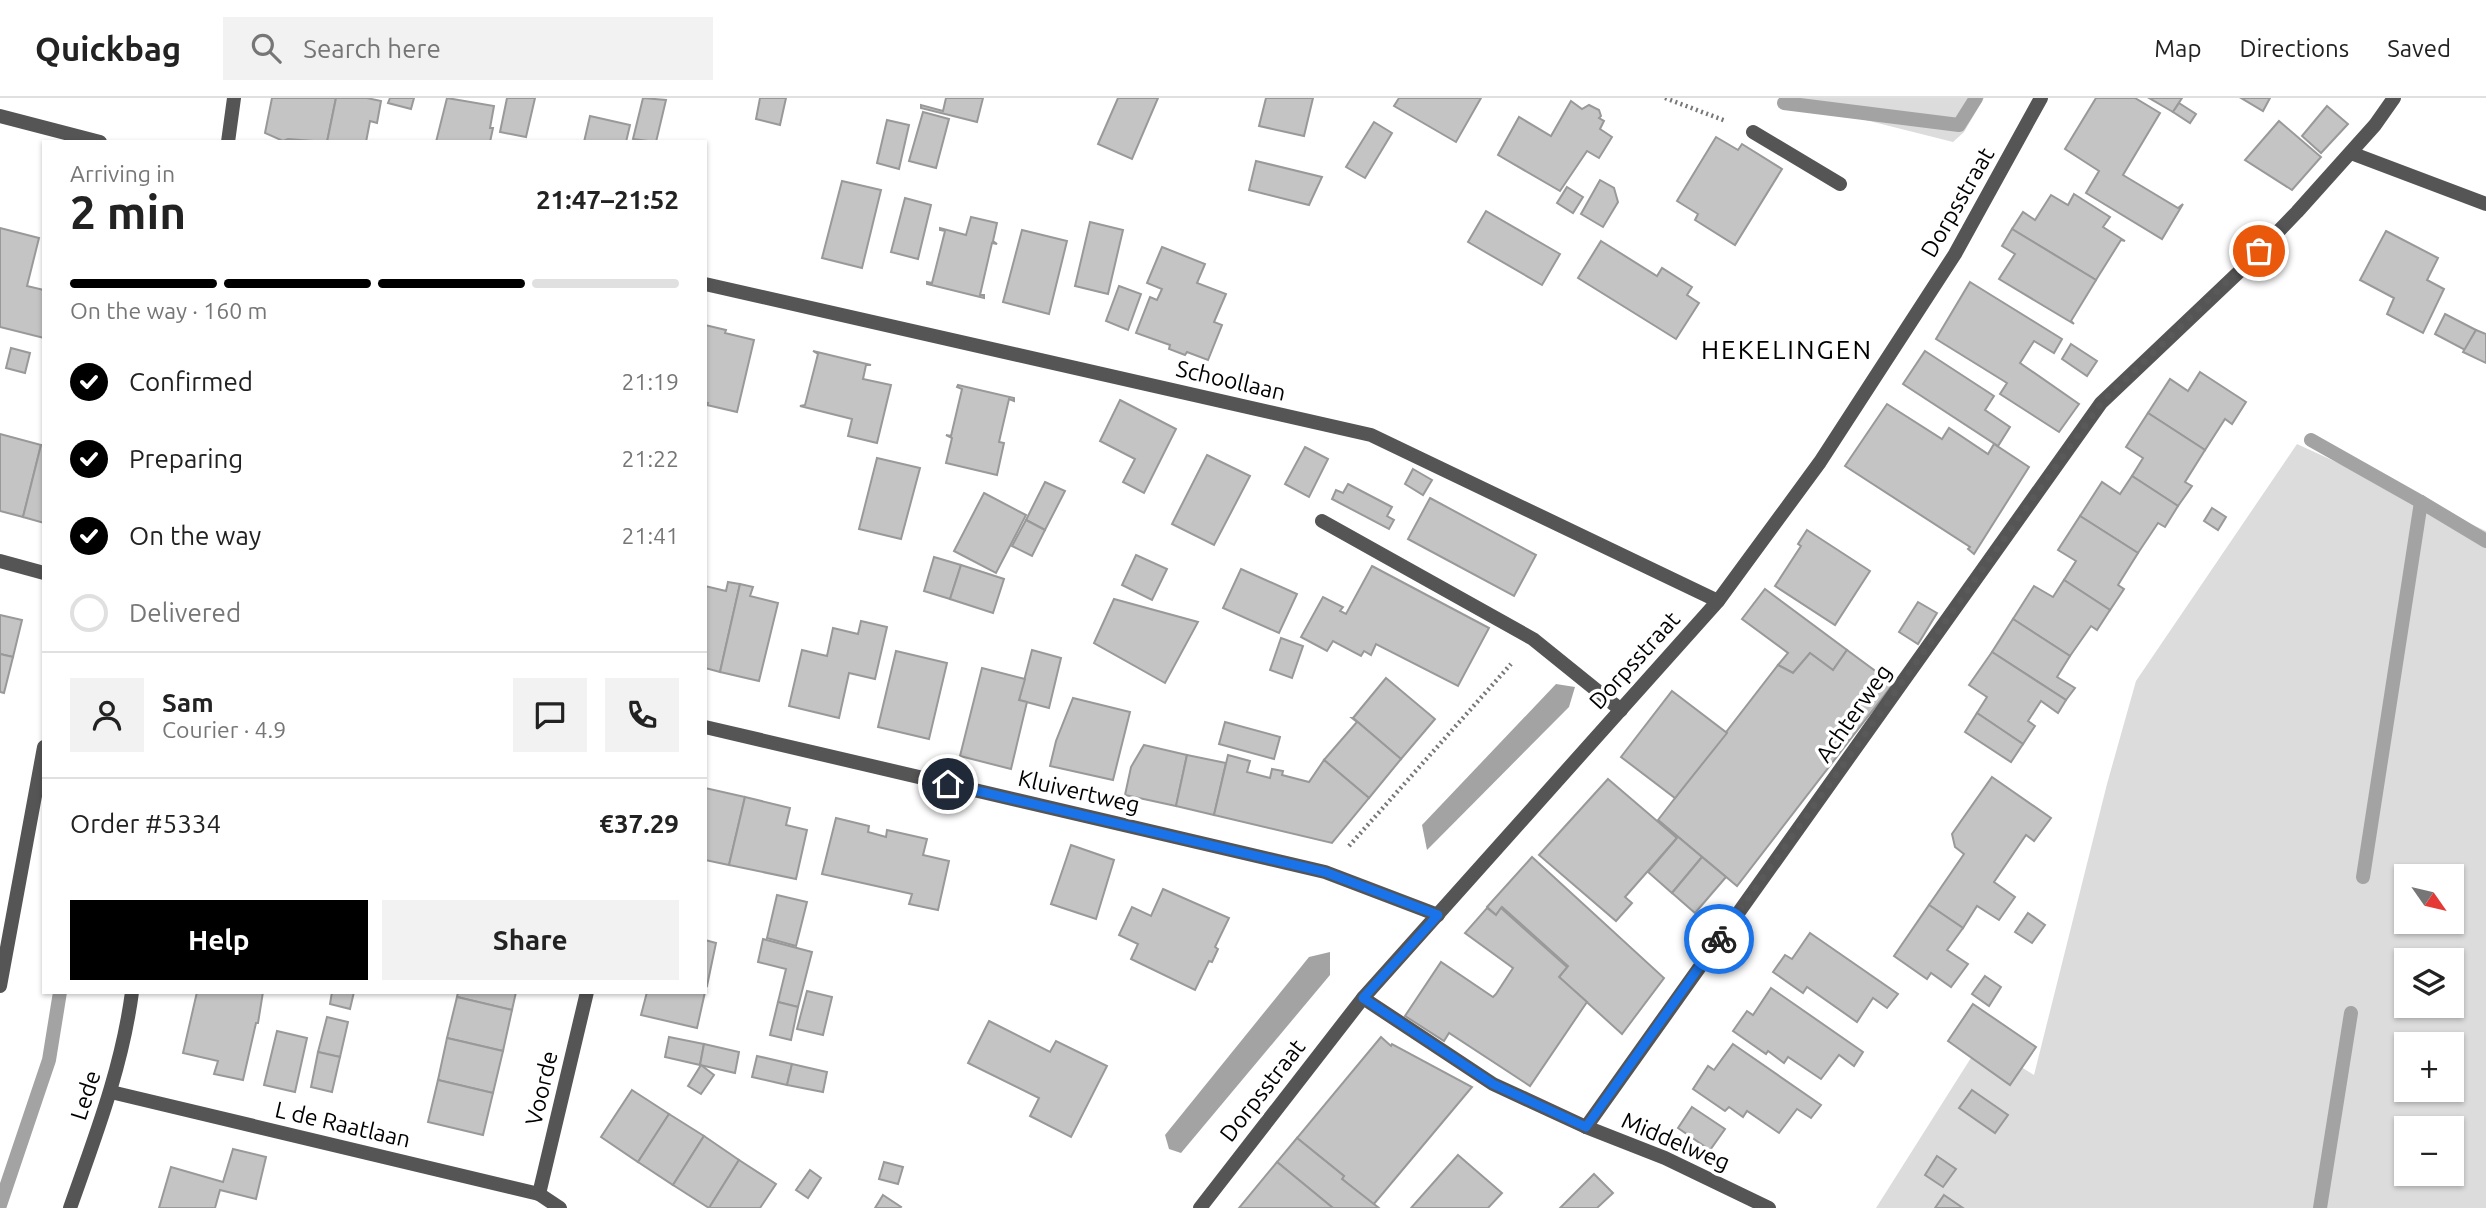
<!DOCTYPE html>
<html lang="en">
<head>
<meta charset="utf-8">
<style>
	:root { --surface:#fff; --page:#f2f2f2; --text:#222; --muted:#767676; --line:#e0e0e0; --accent:#000 }
	body { margin:0; font-family:Ubuntu,sans-serif; background:var(--page); color:var(--text); height:100vh; display:flex; flex-direction:column; font-size:26px; white-space:nowrap }
	* { box-sizing:border-box; margin:0 }
	p { font-size:23px; color:var(--muted) }
	.icon { flex:none; width:38px; height:38px; fill:none; stroke:currentColor; stroke-width:2; stroke-linecap:round; stroke-linejoin:round }
	.map { position:relative; flex:1; overflow:hidden }
	.panel { position:absolute; left:42px; top:42px; width:665px; height:854px; display:flex; flex-direction:column; background:var(--surface); border-radius:0px; box-shadow:0 2px 5px #0004 }
	.panel>* { flex:none }
	.needle { width:46px; rotate:124deg }
	.controls { position:absolute; left:2394px; top:766px; display:grid; gap:14px }
	.controls a { display:grid; place-items:center; width:70px; height:70px; border-radius:0px; background:var(--surface); box-shadow:0 2px 5px #0004; font-size:35px }
	.pin { position:absolute; display:grid; place-items:center; width:60px; height:60px; color:#fff; margin:-30px; border:4px solid #fff; border-radius:50%; box-shadow:0 2px 7px #0007 }
	.courier { position:absolute; display:grid; place-items:center; width:70px; height:70px; margin:-35px; border:5px solid #1a73e8; border-radius:50%; background:#fff; color:#222; box-shadow:0 2px 9px #0007 }
	.overview em { font-style:normal; font-weight:700 }
	.overview div { display:flex; flex-direction:column-reverse }
	.overview { display:flex; align-items:center; justify-content:space-between; height:119px; padding:0 28px }
	h1 { font-size:46px; font-weight:700; line-height:52px }
	.bar { display:grid; grid-template-columns:repeat(4,1fr); gap:10px 7px; align-content:center; height:84px; padding:0 28px }
	.bar i { height:9px; border-radius:5px; background:var(--line) }
	.bar .on { background:var(--accent) }
	.bar p { grid-column:span 4 }
	.line { display:flex; align-items:center; gap:18px; padding:0 28px; border-top:2px solid var(--line) }
	.line div { flex:1 }
	.round { display:grid; place-items:center; flex:none; width:74px; height:74px; border-radius:0px; background:var(--page) }
	ol { padding:0 28px; list-style:none }
	li { display:flex; align-items:center; gap:21px; height:77px }
	li p { margin-inline-start:auto }
	li .icon { padding:7px; border-radius:50%; background:var(--accent); color:#fff; stroke-width:4 }
	li:last-child { color:var(--muted) }
	li i { width:38px; height:38px; border:4px solid var(--line); border-radius:50% }
	.primary-button { display:flex; gap:14px; margin-top:auto; padding:14px 28px }
	.primary-button a { flex:1; height:80px; border-radius:0px; background:var(--accent); color:#fff; font-size:28px; font-weight:700; line-height:80px; text-align:center }
	.primary-button a+a { background:var(--page); color:var(--text) }
	header { display:flex; align-items:center; gap:42px; box-sizing:border-box; height:98px; padding:0 35px; background:var(--surface); border-bottom:2px solid var(--line) }
	header strong { font-size:33px }
	nav { display:flex; gap:38px; margin-inline-start:auto; font-size:24px }
	.search { width:490px; height:63px; background:var(--page); display:flex; align-items:center; gap:18px; box-sizing:border-box; padding:0 24px; border-radius:0px; color:var(--muted); font-size:26px }
	.map>svg:first-child { display:block }
	.green { fill:#dcdcdc; fill-rule:evenodd }
	.water { fill:#a3a3a3 }
	.lines { fill:none; stroke-linecap:round; stroke-linejoin:round }
	.stream { stroke:#a3a3a3; stroke-width:14 }
	.building { fill:#c4c4c4; stroke:#999; stroke-width:2 }
	.path { stroke:#777; stroke-width:4.5; stroke-dasharray:2 3.5; stroke-linecap:butt }
	.lane { stroke:#555; stroke-width:14 }
	.street { stroke:#555; stroke-width:14 }
	.done { stroke:#595959; stroke-width:7; stroke-dasharray:0 12.6 }
	.route { stroke:#1a73e8; stroke-width:9 }
	.labels { text-anchor:middle; dominant-baseline:central; stroke-width:7; stroke-linejoin:round; paint-order:stroke }
	.street-label { font-size:23px; fill:#000; stroke:#fff }
	.quarter-label { font-size:26px; letter-spacing:2px; fill:#000; stroke:#fff }
</style>
</head>
<body>
<header>
<strong>Quickbag</strong>
<div class="search"><svg class="icon" aria-label="search" viewBox="0 0 24 24"><circle cx="10" cy="10" r="6"/><path d="M15 15l6 6"/></svg>Search here</div>
<nav><a>Map</a><a>Directions</a><a>Saved</a></nav>
</header>
<div class="map">
<svg width="2486" height="1110" viewBox="0 0 2486 1110">
	<rect width="100%" height="100%" fill="#fff"/>
	<g class="green">
		<polygon points="1778,0 1984,0 1964,34 1953,44"/>
		<path d="M2297 346 2486 433V1110H1876L1981 944 2034 977 2107 686 2136 583ZM2406 779H2452V824H2406ZM2406 863H2452V908H2406ZM2406 947H2452V992H2406ZM2406 1031H2452V1076H2406Z"/>
	</g>
	<g class="water">
		<polygon points="1556,586 1575,589 1569,609 1427,752 1422,727"/>
		<polygon points="1330,854 1330,877 1181,1055 1169,1051 1165,1037 1309,859"/>
	</g>
	<g class="lines">
		<g class="stream">
			<polyline points="1784,5 1959,27 1976,0"/>
			<polyline points="2311,342 2421,404"/>
			<polyline points="2363,779 2421,404 2486,443"/>
			<polyline points="0,1107 49,962 60,894"/>
			<polyline points="2320,1110 2351,915"/>
		</g>
	</g>
	<g class="building">
		<polygon points="272,0 336,0 327,44 288,41 283,43 265,35"/>
		<polygon points="336,0 367,0 381,3 377,25 370,23 366,44 327,44"/>
		<polygon points="390,0 414,0 411,11 388,5"/>
		<polygon points="447,0 494,8 490,30 493,30 490,44 436,44"/>
		<polygon points="507,0 535,0 526,39 500,34"/>
		<polygon points="643,0 666,2 656,44 633,41"/>
		<polygon points="760,0 786,0 780,27 756,21"/>
		<polygon points="946,0 983,0 977,24 921,10 921,7 943,13"/>
		<polygon points="1118,0 1158,0 1132,61 1098,46"/>
		<polygon points="1266,0 1313,0 1304,38 1259,28"/>
		<polygon points="1399,0 1481,0 1456,44 1394,8"/>
		<polygon points="2096,0 2135,0 2160,15 2123,77 2178,110 2183,106 2162,141 2086,95 2099,73 2065,51"/>
		<polygon points="2149,0 2182,0 2173,14"/>
		<polygon points="2241,0 2270,0 2263,13"/>
		<polygon points="1571,3 1582,11 1589,7 1599,12 1601,18 1599,20 1604,23 1600,31 1612,39 1599,60 1587,53 1560,93 1498,57 1519,19 1551,38"/>
		<polygon points="2179,5 2196,16 2190,25 2173,14"/>
		<polygon points="2327,8 2348,26 2321,55 2302,38"/>
		<polygon points="923,14 949,21 936,70 909,63"/>
		<polygon points="590,18 630,27 626,44 584,44"/>
		<polygon points="887,22 909,27 899,71 877,65"/>
		<polygon points="2279,23 2321,59 2292,92 2245,62"/>
		<polygon points="1374,24 1392,35 1365,80 1346,69"/>
		<polygon points="1716,39 1738,52 1742,46 1782,71 1735,147 1695,122 1698,116 1677,103"/>
		<polygon points="1256,63 1322,79 1309,107 1249,92"/>
		<polygon points="1600,82 1614,90 1618,104 1603,129 1581,116"/>
		<polygon points="842,83 881,92 862,170 822,160"/>
		<polygon points="1567,89 1583,99 1573,115 1557,105"/>
		<polygon points="2074,96 2110,119 2103,129 2125,143 2121,142 2096,182 2012,131 2023,114 2035,122 2051,97 2068,107"/>
		<polygon points="905,100 931,107 918,161 891,154"/>
		<polygon points="1486,113 1560,156 1542,187 1468,144"/>
		<polygon points="971,119 997,125 993,143 997,146 992,145 980,197 984,197 984,200 927,186 927,184 932,185 945,133 940,132 940,130 966,137"/>
		<polygon points="1090,124 1123,132 1108,196 1075,188"/>
		<polygon points="0,130 39,140 27,188 44,192 44,240 0,229"/>
		<polygon points="2012,131 2096,182 2071,223 2074,226 1999,181 2015,156 2002,148"/>
		<polygon points="1022,132 1067,143 1049,216 1003,204"/>
		<polygon points="2386,133 2438,160 2427,182 2444,191 2423,235 2387,216 2394,200 2360,182"/>
		<polygon points="1601,143 1657,178 1662,170 1692,189 1687,197 1699,205 1676,241 1578,180"/>
		<polygon points="1162,149 1205,166 1197,185 1226,196 1214,224 1222,227 1208,262 1187,254 1185,257 1169,251 1170,247 1136,235 1150,199 1157,202 1162,191 1147,185"/>
		<polygon points="1970,184 2062,241 2054,255 2034,243 2020,265 2079,306 2059,334 2000,296 2007,285 1936,241"/>
		<polygon points="1119,188 1141,196 1128,232 1106,223"/>
		<polygon points="2445,216 2476,232 2465,252 2435,236"/>
		<polygon points="705,227 726,232 725,235 754,242 737,314 707,307 708,305 705,304"/>
		<polygon points="2476,232 2486,236 2486,265 2463,254"/>
		<polygon points="2071,246 2097,263 2087,278 2062,261"/>
		<polygon points="11,250 30,255 25,275 6,270"/>
		<polygon points="813,253 871,267 866,267 863,281 891,287 877,345 848,338 852,321 800,308 805,307 818,256"/>
		<polygon points="1925,253 1994,298 1985,312 2010,329 1998,348 1903,286"/>
		<polygon points="2200,274 2246,304 2232,326 2225,321 2205,352 2148,315 2170,281 2188,293"/>
		<polygon points="958,287 1014,300 1014,303 1009,301 999,344 1004,345 997,377 946,365 952,340 946,337 951,338 962,291 957,289"/>
		<polygon points="1120,302 1176,331 1144,395 1123,384 1135,361 1100,343"/>
		<polygon points="1887,306 1942,341 1949,330 1988,356 1994,346 2029,369 1974,456 1968,451 1970,449 1845,368"/>
		<polygon points="2148,315 2205,352 2185,384 2192,388 2178,408 2132,378 2143,360 2126,349"/>
		<polygon points="0,336 41,347 23,419 0,413"/>
		<polygon points="41,347 44,347 44,425 23,419"/>
		<polygon points="1305,349 1328,361 1309,399 1285,386"/>
		<polygon points="1207,357 1250,378 1214,447 1172,426"/>
		<polygon points="877,360 920,370 901,441 859,431"/>
		<polygon points="1413,371 1432,382 1423,397 1405,386"/>
		<polygon points="2132,378 2178,408 2165,429 2158,425 2138,455 2080,418 2102,384 2120,396"/>
		<polygon points="1045,384 1065,393 1045,432 1026,422"/>
		<polygon points="1348,386 1392,409 1387,418 1394,422 1389,431 1332,401 1336,392 1343,395"/>
		<polygon points="984,395 1026,417 996,475 954,453"/>
		<polygon points="1430,400 1536,457 1514,498 1408,441"/>
		<polygon points="2212,410 2226,419 2218,432 2204,423"/>
		<polygon points="2080,418 2138,455 2118,487 2124,491 2110,512 2064,482 2076,463 2058,452"/>
		<polygon points="1026,422 1045,432 1032,458 1012,448"/>
		<polygon points="1807,432 1870,473 1835,527 1775,488 1801,448 1798,446"/>
		<polygon points="1136,457 1167,471 1152,502 1122,487"/>
		<polygon points="934,459 961,467 950,501 924,493"/>
		<polygon points="961,467 1004,481 993,515 950,501"/>
		<polygon points="1372,468 1489,530 1458,588 1376,546 1371,557 1364,553 1361,558 1333,543 1327,553 1301,539 1323,499 1343,509 1340,513 1346,516"/>
		<polygon points="1241,471 1297,496 1279,535 1223,510"/>
		<polygon points="2064,482 2110,512 2097,532 2091,528 2070,558 2013,521 2034,488 2053,499"/>
		<polygon points="728,484 740,486 720,574 705,570 705,488 726,493"/>
		<polygon points="740,486 753,489 750,498 778,505 759,583 720,574"/>
		<polygon points="1765,491 1847,552 1833,572 1810,555 1793,575 1778,567 1788,555 1742,521"/>
		<polygon points="1114,501 1198,524 1165,585 1094,545"/>
		<polygon points="1918,504 1937,515 1918,546 1899,534"/>
		<polygon points="0,517 22,522 13,559 0,556"/>
		<polygon points="2013,521 2070,558 2057,579 2075,590 2066,602 1992,554"/>
		<polygon points="861,523 887,529 875,581 849,575 839,620 789,608 802,552 827,558 833,530 858,536"/>
		<polygon points="1281,540 1303,548 1292,580 1270,572"/>
		<polygon points="1032,552 1061,560 1049,610 1019,602"/>
		<polygon points="1847,552 1893,586 1737,788 1658,722 1778,567 1793,575 1810,555 1833,572"/>
		<polygon points="896,553 947,565 929,641 878,629"/>
		<polygon points="1992,554 2066,602 2058,615 2041,603 2028,623 2035,628 2023,646 1977,615 1987,599 1969,587"/>
		<polygon points="0,556 13,559 4,595 0,594"/>
		<polygon points="982,570 1025,581 1019,602 1027,604 1011,671 960,658"/>
		<polygon points="1386,580 1435,621 1401,661 1353,620"/>
		<polygon points="1672,593 1727,635 1675,700 1621,659"/>
		<polygon points="1073,600 1130,614 1113,682 1050,668 1056,643"/>
		<polygon points="1977,615 2023,646 2011,664 1965,634"/>
		<polygon points="1352,620 1353,620 1401,661 1369,700 1324,662 1357,624"/>
		<polygon points="1225,624 1280,639 1274,661 1219,646"/>
		<polygon points="1144,647 1187,657 1176,708 1125,697 1131,669"/>
		<polygon points="1187,657 1226,665 1214,717 1176,708"/>
		<polygon points="1228,657 1250,663 1247,674 1270,680 1272,671 1283,673 1282,677 1309,684 1324,662 1369,700 1332,745 1214,717"/>
		<polygon points="1992,679 2051,720 2034,743 2026,737 1994,784 2015,799 1999,822 1977,808 1963,830 1929,807 1964,756 1955,749 1952,736"/>
		<polygon points="1608,681 1677,740 1625,799 1632,805 1616,823 1539,757"/>
		<polygon points="705,690 745,699 729,767 705,762"/>
		<polygon points="745,699 790,710 786,727 807,732 796,781 729,767"/>
		<polygon points="836,720 869,728 868,734 886,739 887,732 927,741 923,757 949,763 938,812 909,806 912,796 822,776"/>
		<polygon points="1658,722 1702,759 1672,795 1648,774 1677,740"/>
		<polygon points="1071,747 1114,762 1096,821 1051,806"/>
		<polygon points="1532,759 1664,880 1622,936 1559,879 1568,868 1502,809 1496,817 1487,809"/>
		<polygon points="1702,759 1726,779 1695,815 1672,795"/>
		<polygon points="1163,791 1229,820 1215,849 1218,851 1212,864 1209,863 1195,892 1131,861 1138,846 1119,837 1132,809 1151,818"/>
		<polygon points="777,797 807,804 796,848 767,840"/>
		<polygon points="1929,807 1963,830 1947,852 1968,866 1951,889 1931,875 1927,881 1894,858"/>
		<polygon points="1487,810 1496,817 1501,810 1567,869 1559,879 1587,904 1530,988 1449,935 1444,943 1405,918 1441,864 1493,899 1496,896 1513,870 1465,835"/>
		<polygon points="2028,815 2045,827 2032,845 2015,834"/>
		<polygon points="1810,835 1898,896 1887,910 1873,900 1857,924 1807,889 1803,895 1773,874 1785,857 1792,861"/>
		<polygon points="763,841 812,854 798,909 778,904 786,871 758,864"/>
		<polygon points="705,842 716,845 707,888 705,887"/>
		<polygon points="1985,878 2001,889 1989,908 1972,896"/>
		<polygon points="1771,890 1863,954 1854,968 1839,957 1821,981 1788,959 1784,965 1768,953 1766,956 1733,933 1747,913 1753,917"/>
		<polygon points="807,893 832,899 823,937 797,931"/>
		<polygon points="197,894 263,894 258,925 256,925 243,982 214,976 218,963 183,955"/>
		<polygon points="332,894 354,894 350,911 330,906"/>
		<polygon points="458,894 516,894 512,912 457,899"/>
		<polygon points="647,894 705,894 697,930 641,917"/>
		<polygon points="457,899 512,912 503,953 447,940"/>
		<polygon points="778,904 798,909 791,942 770,937"/>
		<polygon points="1973,906 2036,949 2010,987 1948,943"/>
		<polygon points="327,919 348,924 340,959 318,954"/>
		<polygon points="989,923 1050,954 1056,943 1107,968 1071,1039 1030,1018 1039,1000 968,965"/>
		<polygon points="277,933 307,940 295,994 264,987"/>
		<polygon points="669,939 704,946 700,967 665,959"/>
		<polygon points="1381,939 1391,948 1392,946 1472,989 1373,1107 1342,1081 1344,1078 1297,1040"/>
		<polygon points="447,940 503,953 493,995 438,982"/>
		<polygon points="704,946 739,954 735,975 700,967"/>
		<polygon points="1733,946 1821,1007 1811,1020 1797,1011 1779,1035 1747,1013 1743,1019 1729,1009 1725,1013 1693,991 1708,968 1714,972"/>
		<polygon points="318,954 340,959 332,994 311,989"/>
		<polygon points="757,958 792,966 787,987 752,979"/>
		<polygon points="792,966 827,974 823,994 787,987"/>
		<polygon points="701,967 714,977 701,996 688,988"/>
		<polygon points="438,982 493,995 483,1037 428,1024"/>
		<polygon points="632,992 669,1016 638,1064 601,1039"/>
		<polygon points="1972,992 2008,1017 1995,1035 1959,1010"/>
		<polygon points="1692,1009 1725,1031 1710,1052 1678,1030"/>
		<polygon points="669,1016 704,1038 673,1087 638,1064"/>
		<polygon points="704,1038 739,1062 709,1110 673,1087"/>
		<polygon points="1297,1040 1344,1078 1342,1081 1379,1110 1333,1110 1277,1064"/>
		<polygon points="233,1051 266,1059 256,1101 220,1092 215,1110 159,1110 171,1069 223,1084"/>
		<polygon points="1458,1057 1502,1095 1488,1110 1411,1110"/>
		<polygon points="1937,1058 1956,1071 1943,1089 1925,1077"/>
		<polygon points="739,1062 776,1086 760,1110 709,1110"/>
		<polygon points="884,1064 903,1069 898,1086 879,1081"/>
		<polygon points="1277,1064 1333,1110 1239,1110"/>
		<polygon points="810,1072 821,1080 808,1100 796,1092"/>
		<polygon points="1594,1076 1613,1095 1597,1110 1560,1110"/>
		<polygon points="883,1097 901,1109 900,1110 875,1110"/>
		<polygon points="1944,1097 1963,1110 1935,1110"/>
	</g>
	<g class="lines">
		<g class="path">
			<polyline points="1665,0 1726,23"/>
			<polyline points="1349,748 1511,566"/>
		</g>
		<g class="lane">
			<polyline points="1753,34 1840,86"/>
			<polyline points="1322,423 1533,541 1621,612"/>
		</g>
		<g class="street">
			<polyline points="0,18 100,44"/>
			<polyline points="228,44 234,0"/>
			<polyline points="2351,55 2486,106"/>
			<polyline points="705,186 1371,337 1718,503"/>
			<polyline points="0,463 44,475"/>
			<polyline points="705,629 1325,774 1438,817"/>
			<polyline points="0,888 44,649"/>
			<polyline points="1363,900 1493,986 1586,1029 1665,1060 1769,1110"/>
			<polyline points="111,994 539,1096 560,1110"/>
			<polyline points="1586,1029 2101,305 2240,173 2297,114 2375,27 2394,0"/>
			<polyline points="539,1096 587,894"/>
			<path d="M70 1110C95 1039 122 970 132 894"/>
			<polyline points="1200,1110 1363,900 1718,503 1820,364 1955,156 2041,0"/>
		</g>
	</g>
	<g class="lines">
		<polyline class="done" points="1719,841 2101,305 2259,153"/>
		<polyline class="route" points="948,686 1325,774 1438,817 1363,900 1493,986 1586,1029 1719,841"/>
	</g>
	<g class="labels">
		<g class="street-label">
			<text transform="translate(1957 104) rotate(-60)">Dorpsstraat</text>
			<text transform="translate(1231 282) rotate(13)">Schoollaan</text>
			<text transform="translate(1634 562) rotate(-48)">Dorpsstraat</text>
			<text transform="translate(1853 615) rotate(-55)">Achterweg</text>
			<text transform="translate(1079 693) rotate(13)">Kluivertweg</text>
			<text transform="translate(541 990) rotate(-77)">Voorde</text>
			<text transform="translate(1262 992) rotate(-52)">Dorpsstraat</text>
			<text transform="translate(85 997) rotate(-72)">Lede</text>
			<text transform="translate(343 1026) rotate(13)">L de Raatlaan</text>
			<text transform="translate(1676 1043) rotate(23)">Middelweg</text>
		</g>
		<g class="quarter-label">
			<text x="1787" y="251">HEKELINGEN</text>
		</g>
	</g>
</svg>
<div class="controls">
<a><svg class="needle" viewBox="-14 -14 28 28"><path d="M0-13l5 13h-10z" fill="#e53935"/><path d="M0 13l5-13h-10z" fill="#767676"/></svg></a>
<a><svg class="icon" aria-label="layers" viewBox="0 0 24 24"><path d="M12 4l9 5-9 5-9-5zM3 14l9 5 9-5"/></svg></a>
<a>+</a>
<a>−</a>
</div>
<div class="pin" style="left:2259px;top:153px;background:#ea580c"><svg class="icon" aria-label="bag" viewBox="0 0 24 24"><path d="M5 8h14l-1 12H6zM9 8a3 3 0 0 1 6 0"/></svg></div>
<div class="pin" style="left:948px;top:686px;background:#1f2937"><svg class="icon" aria-label="home" viewBox="0 0 24 24"><path d="M3 11l9-7 9 7M6 9v11h12V9"/></svg></div>
<div class="courier" style="left:1719px;top:841px"><svg class="icon" aria-label="bike" viewBox="0 0 24 24"><circle cx="6" cy="16" r="4"/><circle cx="18" cy="16" r="4"/><path d="M6 16l4-8h5l3 8M10 8l3 8H6M13 5h3"/></svg></div>
<section class="panel">
<div class="overview"><div><h1>2 min</h1><p>Arriving in</p></div><em>21:47–21:52</em></div>
<div class="bar"><i class="on"></i><i class="on"></i><i class="on"></i><i></i><p>On the way · 160 m</p></div>
<ol>
<li><svg class="icon" aria-label="check" viewBox="0 0 24 24"><path d="M5 12l5 5 9-10"/></svg>Confirmed<p>21:19</p></li>
<li><svg class="icon" aria-label="check" viewBox="0 0 24 24"><path d="M5 12l5 5 9-10"/></svg>Preparing<p>21:22</p></li>
<li><svg class="icon" aria-label="check" viewBox="0 0 24 24"><path d="M5 12l5 5 9-10"/></svg>On the way<p>21:41</p></li>
<li><i></i>Delivered</li>
</ol>
<div class="line" style="height:126px"><a class="round"><svg class="icon" aria-label="person" viewBox="0 0 24 24"><circle cx="12" cy="8" r="4"/><path d="M4 21q1-7 8-7t8 7"/></svg></a><div><b>Sam</b><p>Courier · 4.9</p></div><a class="round"><svg class="icon" aria-label="chat" viewBox="0 0 24 24"><path d="M4 5h16v11H9l-5 4z"/></svg></a><a class="round"><svg class="icon" aria-label="phone" viewBox="0 0 24 24"><path d="M5 4h4l2 5-3 2q2 4 5 5l2-3 5 2v4C11 20 4 13 5 4z"/></svg></a></div>
<div class="line" style="height:91px"><div>Order #5334</div><b>€37.29</b></div>
<div class="primary-button"><a>Help</a><a>Share</a></div>
</section>
</div>
</body>
</html>
